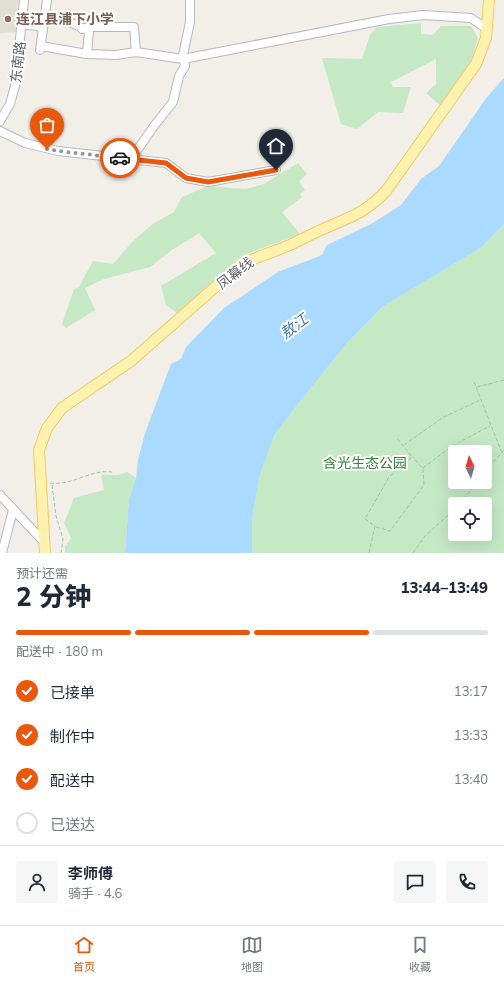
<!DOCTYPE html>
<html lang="zh">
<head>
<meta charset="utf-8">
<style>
	:root { --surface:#fff; --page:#f6f6f7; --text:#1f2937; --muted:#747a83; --line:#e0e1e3; --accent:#ea580c }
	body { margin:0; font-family:Mulish,"Noto Sans SC",sans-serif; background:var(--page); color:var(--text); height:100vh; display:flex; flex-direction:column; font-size:15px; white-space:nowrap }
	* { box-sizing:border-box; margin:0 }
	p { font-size:13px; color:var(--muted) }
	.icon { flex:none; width:22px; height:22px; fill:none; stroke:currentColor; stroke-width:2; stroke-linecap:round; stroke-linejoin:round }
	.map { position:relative; height:553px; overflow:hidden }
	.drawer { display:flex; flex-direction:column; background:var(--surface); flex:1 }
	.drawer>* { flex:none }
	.needle { width:26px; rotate:355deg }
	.fabs { position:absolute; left:448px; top:445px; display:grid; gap:8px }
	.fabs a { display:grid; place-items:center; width:44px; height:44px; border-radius:4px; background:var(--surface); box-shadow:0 4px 16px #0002; font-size:20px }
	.pin { position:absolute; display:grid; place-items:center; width:34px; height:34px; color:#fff; margin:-41px -17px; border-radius:50% 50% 50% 0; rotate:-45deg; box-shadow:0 0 4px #0007 }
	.pin .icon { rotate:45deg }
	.courier { position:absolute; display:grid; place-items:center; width:40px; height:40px; margin:-20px; border:3px solid #ea580c; border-radius:50%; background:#fff; color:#222; box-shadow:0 1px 5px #0007 }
	.summary em { font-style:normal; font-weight:800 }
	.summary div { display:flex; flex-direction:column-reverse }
	.summary { display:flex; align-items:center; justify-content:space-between; height:68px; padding:0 16px }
	h1 { font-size:26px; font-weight:800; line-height:30px }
	.bar { display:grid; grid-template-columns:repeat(4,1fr); gap:6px 4px; align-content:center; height:48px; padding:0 16px }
	.bar i { height:5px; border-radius:3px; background:var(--line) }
	.bar .current { background:var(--accent) }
	.bar p { grid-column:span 4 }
	.line { display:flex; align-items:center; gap:10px; padding:0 16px; border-top:1px solid var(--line) }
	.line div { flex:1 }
	.round { display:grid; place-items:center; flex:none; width:42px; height:42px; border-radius:4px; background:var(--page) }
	ol { padding:0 16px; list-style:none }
	li { display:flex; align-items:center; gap:12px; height:44px }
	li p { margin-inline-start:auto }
	li .icon { padding:4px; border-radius:50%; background:var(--accent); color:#fff; stroke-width:4 }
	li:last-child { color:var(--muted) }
	li i { width:22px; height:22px; border:2px solid var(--line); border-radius:50% }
	.menu { display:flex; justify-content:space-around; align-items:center; height:56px; border-top:1px solid var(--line); background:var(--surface); font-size:11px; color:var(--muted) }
	.menu a { display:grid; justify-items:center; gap:2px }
	.menu .current { color:var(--accent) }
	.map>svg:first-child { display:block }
	.education { fill:#e1ded6 }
	.green { fill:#c5e8c5; fill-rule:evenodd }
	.water { fill:#aadaff }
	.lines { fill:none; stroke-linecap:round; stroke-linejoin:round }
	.minor-casing { stroke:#b5b8bc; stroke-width:10 }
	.major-casing { stroke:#f2c960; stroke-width:12 }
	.path { stroke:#9cc7a9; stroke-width:1; stroke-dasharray:4 2; stroke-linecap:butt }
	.minor { stroke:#fff; stroke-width:8 }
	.major { stroke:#fff2af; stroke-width:10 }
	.done { stroke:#929495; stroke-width:4; stroke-dasharray:0 7.2 }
	.route { stroke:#ea580c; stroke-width:5 }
	.education-dot { fill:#8d6e63; stroke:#fff; stroke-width:1.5 }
	.labels { text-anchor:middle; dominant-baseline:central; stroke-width:4; stroke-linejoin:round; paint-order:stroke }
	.education-label { font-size:14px; font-weight:bold; fill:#785e54; stroke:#fff; text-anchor:start }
	.street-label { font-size:14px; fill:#5f6368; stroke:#fff }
	.park-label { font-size:14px; fill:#348238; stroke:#fff }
	.water-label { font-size:15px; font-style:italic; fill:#4174aa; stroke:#fff }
</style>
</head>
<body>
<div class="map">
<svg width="504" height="553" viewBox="0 0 504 553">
	<rect width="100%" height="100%" fill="#f1efe8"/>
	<polygon class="education" points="0,0 19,0 17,7 16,32 0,33"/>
	<g class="green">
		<polygon points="421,23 421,34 433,35 441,26 471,26 478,38 471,62 441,106 426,93 436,84 436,59 391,82 393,87 411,87 403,113 378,112 357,129 341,124 322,58 362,59 370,35 377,27"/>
		<polygon points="298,163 307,174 299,181 305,190 300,194 302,197 282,212 300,234 249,253 235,261 177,313 166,305 161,286 216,253 199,233 172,250 150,267 104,279 85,288 95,310 66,328 62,324 74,289 79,287 93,261 113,264 133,241 154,223 174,212 182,197 208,186 246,189 264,184"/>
		<path d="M504 224V553H252V519L259 478 274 436 294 409 347 343 382 307 482 247ZM455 452H485V482H455ZM455 504H485V534H455Z"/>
		<polygon points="127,472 136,478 129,499 125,553 65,553 65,547 71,538 64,523 74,498 104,490 101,475 118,475"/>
	</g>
	<polygon class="water" points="504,78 504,224 482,247 382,307 347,343 294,409 274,436 259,478 252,519 252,553 125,553 129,499 136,478 138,460 145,433 171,364 181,359 186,347 224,308 278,272 322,255 327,245 371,224 401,205 421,179 439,166 487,97"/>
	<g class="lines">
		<g class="minor-casing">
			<g id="minor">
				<polyline points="45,15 59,17 89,31 87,54"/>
				<polyline points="22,24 43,27"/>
				<polyline points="82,29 89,27 134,27 136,52"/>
				<polyline points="41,46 87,54 116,55 136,52 183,59 389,19 423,15 471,18 487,29"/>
				<polyline points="40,50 47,0"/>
				<polyline points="0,121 10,104 15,86 24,0"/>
				<polyline points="0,131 25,143 58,151 166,163 186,178 208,182 276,170"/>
				<polyline points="131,159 154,126 173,102 179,76 185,66 183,55 190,22 190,0"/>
				<polyline points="0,495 43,541"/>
				<polyline points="2,553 13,510"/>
			</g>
		</g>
		<g class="major-casing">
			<path id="major" d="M45 553 39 450 47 428 62 408 131 361 238 267C254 257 268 254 285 247 298 242 309 235 321 230 349 217 363 215 386 191L476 64 486 38 489 0"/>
		</g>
		<g class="path">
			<polyline points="474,382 502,453 504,454"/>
			<polyline points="477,387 504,380"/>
			<polyline points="404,445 442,418 480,400"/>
			<polyline points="423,468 452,446 490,426"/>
			<polyline points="485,471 504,450"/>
			<path d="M50 483C72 486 91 469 112 472"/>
			<polyline points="52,485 56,516 63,539 61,553"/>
			<polyline points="460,504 477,482"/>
			<polyline points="376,527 390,531 424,485 423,469 413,457"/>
			<polyline points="369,553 375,526 365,519 389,477 412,457 397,438"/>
			<polyline points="413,553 425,536 455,509"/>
		</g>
		<use href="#minor" class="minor"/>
		<use href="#major" class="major"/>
	</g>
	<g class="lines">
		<polyline class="done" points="47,149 58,151 120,158"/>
		<polyline class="route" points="120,158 166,163 186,178 208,182 276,170"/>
	</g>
	<circle class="education-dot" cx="8" cy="19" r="4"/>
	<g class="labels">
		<g class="education-label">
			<text x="16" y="19">连江县浦下小学</text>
		</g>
		<g class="street-label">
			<text transform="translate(18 62) rotate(-83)">东南路</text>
			<text transform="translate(235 273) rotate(-37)">凤幕线</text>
		</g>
		<g class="park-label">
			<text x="365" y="463">含光生态公园</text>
		</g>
		<g class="water-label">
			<text transform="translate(294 326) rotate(-37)">敖江</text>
		</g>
	</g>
</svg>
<div class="fabs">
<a><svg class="needle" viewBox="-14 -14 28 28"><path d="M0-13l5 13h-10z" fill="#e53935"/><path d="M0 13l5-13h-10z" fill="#747a83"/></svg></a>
<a><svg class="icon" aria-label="locate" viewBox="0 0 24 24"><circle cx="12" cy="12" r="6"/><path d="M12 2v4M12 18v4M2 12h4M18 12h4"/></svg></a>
</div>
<div class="pin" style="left:47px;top:149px;background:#ea580c"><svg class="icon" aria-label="bag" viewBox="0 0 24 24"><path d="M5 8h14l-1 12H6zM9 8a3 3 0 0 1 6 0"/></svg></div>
<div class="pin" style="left:276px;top:170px;background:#1f2937"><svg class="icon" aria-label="home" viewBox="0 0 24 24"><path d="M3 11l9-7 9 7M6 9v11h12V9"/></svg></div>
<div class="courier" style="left:120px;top:158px"><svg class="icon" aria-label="car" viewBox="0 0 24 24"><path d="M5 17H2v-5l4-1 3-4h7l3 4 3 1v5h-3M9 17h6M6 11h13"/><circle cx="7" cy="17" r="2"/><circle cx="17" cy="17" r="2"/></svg></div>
</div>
<section class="drawer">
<div class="summary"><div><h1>2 分钟</h1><p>预计还需</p></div><em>13:44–13:49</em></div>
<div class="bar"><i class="current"></i><i class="current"></i><i class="current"></i><i></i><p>配送中 · 180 m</p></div>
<ol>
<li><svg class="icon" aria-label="check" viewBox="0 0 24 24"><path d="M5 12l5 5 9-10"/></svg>已接单<p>13:17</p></li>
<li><svg class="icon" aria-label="check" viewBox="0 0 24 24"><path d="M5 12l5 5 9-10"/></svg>制作中<p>13:33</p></li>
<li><svg class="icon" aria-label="check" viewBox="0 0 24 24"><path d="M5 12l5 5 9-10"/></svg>配送中<p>13:40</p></li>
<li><i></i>已送达</li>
</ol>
<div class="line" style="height:72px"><a class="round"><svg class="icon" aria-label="person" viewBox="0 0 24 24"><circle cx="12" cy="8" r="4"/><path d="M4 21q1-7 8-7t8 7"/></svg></a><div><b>李师傅</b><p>骑手 · 4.6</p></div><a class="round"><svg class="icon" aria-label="chat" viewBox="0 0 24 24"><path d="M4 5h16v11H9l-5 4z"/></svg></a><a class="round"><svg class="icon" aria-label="phone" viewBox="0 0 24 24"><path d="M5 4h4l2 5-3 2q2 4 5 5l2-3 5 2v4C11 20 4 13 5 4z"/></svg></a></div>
</section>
<nav class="menu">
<a class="current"><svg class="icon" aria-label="home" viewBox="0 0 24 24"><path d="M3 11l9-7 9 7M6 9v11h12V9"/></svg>首页</a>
<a><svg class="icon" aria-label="map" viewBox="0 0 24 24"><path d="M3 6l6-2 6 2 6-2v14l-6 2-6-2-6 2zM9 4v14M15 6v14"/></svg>地图</a>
<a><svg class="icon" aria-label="saved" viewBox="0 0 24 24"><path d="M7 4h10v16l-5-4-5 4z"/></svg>收藏</a>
</nav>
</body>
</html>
